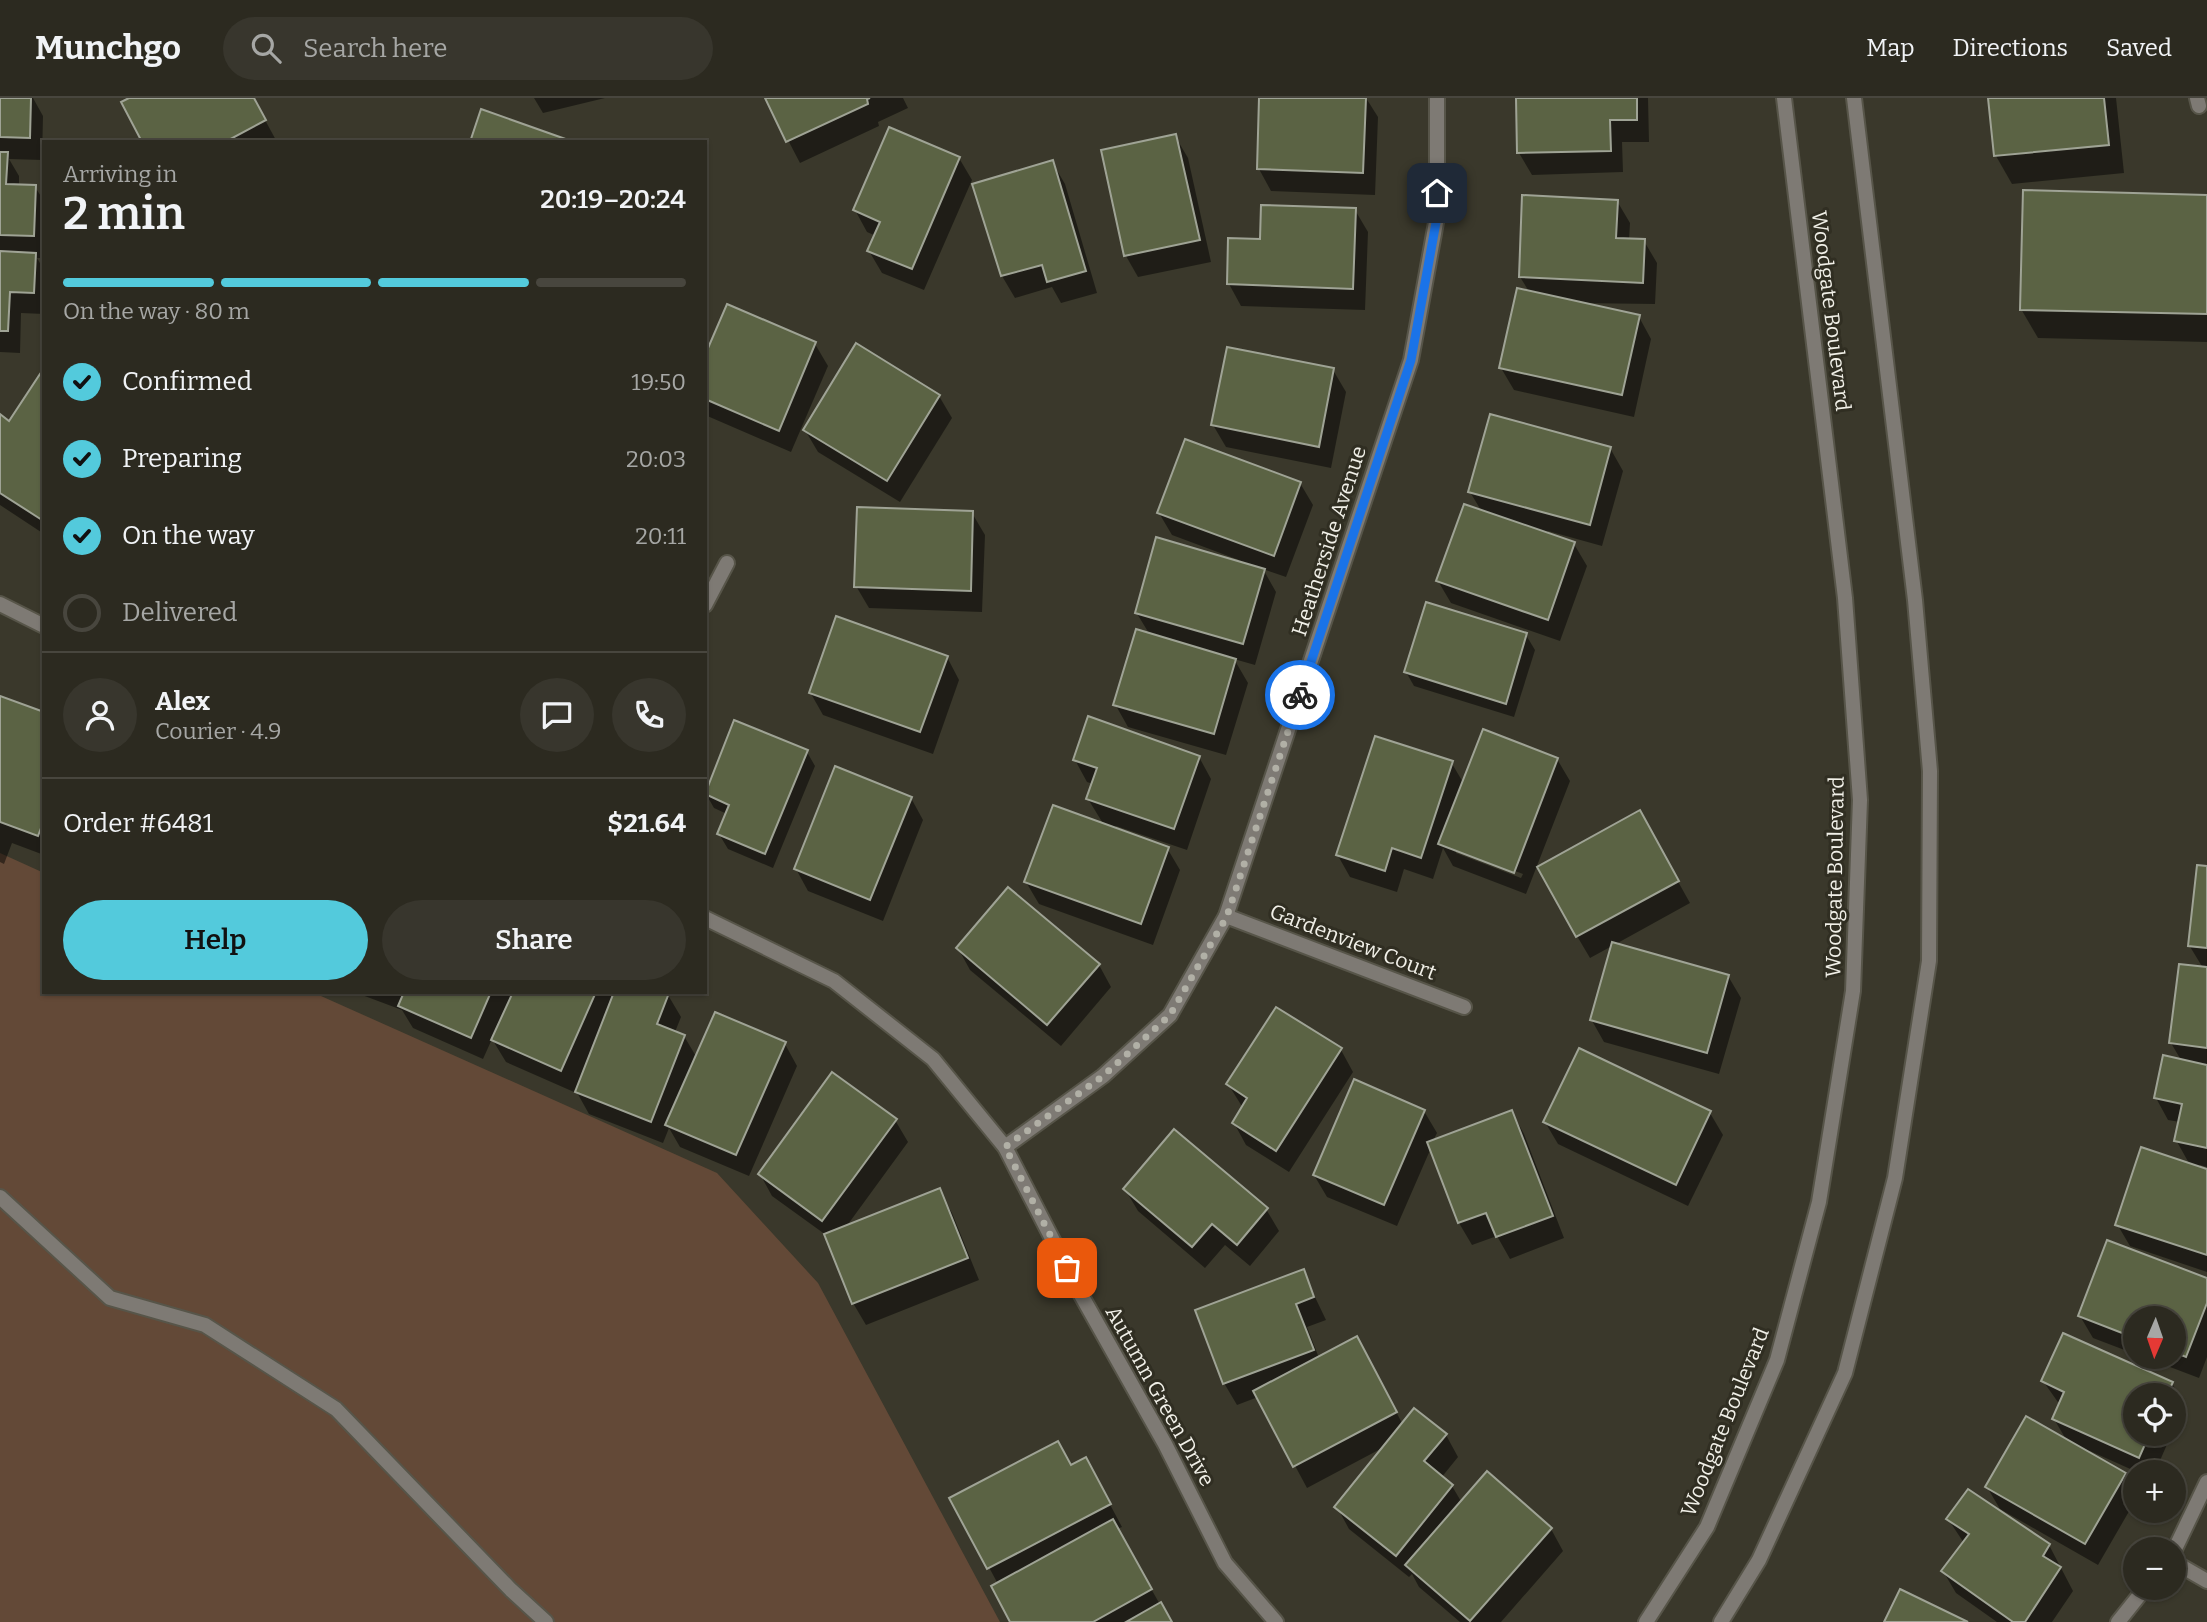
<!DOCTYPE html>
<html lang="en">
<head>
<meta charset="utf-8">
<style>
	:root { --surface:#2c2a20; --page:#38362d; --text:#f1f3f6; --muted:#a6a7a5; --line:#48463e; --accent:#53cadc }
	body { margin:0; font-family:Bitter,serif; background:var(--page); color:var(--text); height:100vh; display:flex; flex-direction:column; font-size:26px; white-space:nowrap }
	* { box-sizing:border-box; margin:0 }
	p { font-size:23px; color:var(--muted) }
	.icon { flex:none; width:38px; height:38px; fill:none; stroke:currentColor; stroke-width:2; stroke-linecap:round; stroke-linejoin:round }
	.map { position:relative; flex:1; overflow:hidden }
	.details { position:absolute; left:42px; top:42px; width:665px; height:854px; display:flex; flex-direction:column; background:var(--surface); border-radius:0px; box-shadow:0 2px 5px #0004,0 0 0 2px var(--line) }
	.details>* { flex:none }
	.needle { width:46px; rotate:182deg }
	.buttons { position:absolute; left:2123px; top:1208px; display:grid; gap:14px }
	.buttons a { display:grid; place-items:center; width:63px; height:63px; border-radius:50%; background:var(--surface); box-shadow:0 2px 5px #0004,0 0 0 2px var(--line); font-size:35px }
	.pin { position:absolute; display:grid; place-items:center; width:60px; height:60px; color:#fff; margin:-30px; border-radius:14px; box-shadow:0 4px 10px #0006 }
	.courier { position:absolute; display:grid; place-items:center; width:70px; height:70px; margin:-35px; border:5px solid #1a73e8; border-radius:50%; background:#fff; color:#222; box-shadow:0 2px 9px #0007 }
	.overview em { font-style:normal; font-weight:600 }
	.overview div { display:flex; flex-direction:column-reverse }
	.overview { display:flex; align-items:center; justify-content:space-between; height:119px; padding:0 21px }
	h1 { font-size:46px; font-weight:600; line-height:52px }
	.bar { display:grid; grid-template-columns:repeat(4,1fr); gap:10px 7px; align-content:center; height:84px; padding:0 21px }
	.bar i { height:9px; border-radius:5px; background:var(--line) }
	.bar .active { background:var(--accent) }
	.bar p { grid-column:span 4 }
	.line { display:flex; align-items:center; gap:18px; padding:0 21px; border-top:2px solid var(--line) }
	.line div { flex:1 }
	.round { display:grid; place-items:center; flex:none; width:74px; height:74px; border-radius:37px; background:var(--page) }
	ol { padding:0 21px; list-style:none }
	li { display:flex; align-items:center; gap:21px; height:77px }
	li p { margin-inline-start:auto }
	li .icon { padding:7px; border-radius:50%; background:var(--accent); color:#111; stroke-width:4 }
	li:last-child { color:var(--muted) }
	li i { width:38px; height:38px; border:4px solid var(--line); border-radius:50% }
	.button { display:flex; gap:14px; margin-top:auto; padding:14px 21px }
	.button a { flex:1; height:80px; border-radius:42px; background:var(--accent); color:#111; font-size:28px; font-weight:600; line-height:80px; text-align:center }
	.button a+a { background:var(--page); color:var(--text) }
	header { display:flex; align-items:center; gap:42px; box-sizing:border-box; height:98px; padding:0 35px; background:var(--surface); border-bottom:2px solid var(--line) }
	header strong { font-size:33px }
	nav { display:flex; gap:38px; margin-inline-start:auto; font-size:24px }
	.search { width:490px; height:63px; background:var(--page); display:flex; align-items:center; gap:18px; box-sizing:border-box; padding:0 24px; border-radius:38px; color:var(--muted); font-size:26px }
	.map>svg:first-child { display:block }
	.green { fill:#634937 }
	.shadow { fill:#0007; fill-rule:evenodd }
	.building { fill:#5b6344; stroke:#9fa395; stroke-width:2 }
	.lines { fill:none; stroke-linecap:round; stroke-linejoin:round }
	.lane-casing { stroke:#575549; stroke-width:18 }
	.street-casing { stroke:#575549; stroke-width:18 }
	.lane { stroke:#7e7a74; stroke-width:14 }
	.street { stroke:#7e7a74; stroke-width:14 }
	.done { stroke:#b1b0a6; stroke-width:7; stroke-dasharray:0 12.6 }
	.route { stroke:#1a73e8; stroke-width:9 }
	.labels { text-anchor:middle; dominant-baseline:central; stroke-width:6; stroke-linejoin:round; paint-order:stroke }
	.street-label { font-size:21px; fill:#f1f0e8; stroke:#302e22 }
</style>
</head>
<body>
<header>
<strong>Munchgo</strong>
<div class="search"><svg class="icon" aria-label="search" viewBox="0 0 24 24"><circle cx="10" cy="10" r="6"/><path d="M15 15l6 6"/></svg>Search here</div>
<nav><a>Map</a><a>Directions</a><a>Saved</a></nav>
</header>
<div class="map">
<svg width="2207" height="1524" viewBox="0 0 2207 1524">
	<rect width="100%" height="100%" fill="#3a382b"/>
	<polygon class="green" points="0,755 44,775 44,894 312,894 717,1075 818,1185 1000,1524 0,1524"/>
	<g class="shadow">
		<polygon points="0,0 33,0 43,18 42,62 9,61 19,78 19,88 35,89 44,103 44,160 37,160 44,172 44,216 21,215 20,255 0,254"/>
		<polygon points="132,0 253,0 277,44 144,44"/>
		<polygon points="534,0 605,0 543,15"/>
		<polygon points="766,0 903,0 908,10 878,24 879,28 800,65"/>
		<polygon points="1261,0 1366,0 1378,19 1375,97 1271,93 1259,71"/>
		<polygon points="1518,0 1648,0 1649,44 1622,44 1623,74 1532,77 1519,55"/>
		<polygon points="1990,0 2116,0 2124,75 2012,86 1996,58"/>
		<polygon points="1175,38 1188,60 1211,164 1138,179 1126,158"/>
		<polygon points="959,60 972,82 924,192 882,175 869,153 876,138 867,134 855,112"/>
		<polygon points="1052,64 1065,86 1097,195 1061,205 1052,189 1015,200 1002,178 975,87"/>
		<polygon points="2207,99 2207,244 2038,240 2021,211"/>
		<polygon points="1617,103 1630,125 1629,142 1644,143 1657,165 1655,206 1575,205 1639,219 1651,241 1634,319 1514,292 1501,270 1530,195 1520,179"/>
		<polygon points="1355,112 1368,134 1365,212 1241,208 1229,186 1262,143"/>
		<polygon points="815,246 828,268 791,354 705,317 705,261"/>
		<polygon points="1333,272 1346,294 1331,370 1226,349 1213,327"/>
		<polygon points="44,281 44,436 0,407 0,319 10,325"/>
		<polygon points="939,298 952,320 900,404 818,354 805,332"/>
		<polygon points="1610,350 1623,373 1602,448 1548,433 1547,436 1574,446 1587,468 1560,543 1451,505 1438,483 1482,414 1470,394"/>
		<polygon points="1300,385 1313,407 1286,479 1263,471 1276,494 1255,567 1234,561 1248,585 1226,657 1128,629 1115,606 1150,537 1136,514 1239,462 1172,437 1159,415"/>
		<polygon points="972,415 985,437 982,514 869,510 856,488"/>
		<polygon points="1526,537 1535,552 1514,619 1414,588 1406,574"/>
		<polygon points="947,559 959,582 933,656 823,617 810,594"/>
		<polygon points="0,603 44,616 44,757 12,745 4,766 0,764"/>
		<polygon points="807,654 815,668 773,770 728,751 719,736 727,716 714,710 706,696"/>
		<polygon points="1199,659 1211,681 1187,752 1116,728 1115,731 1167,750 1180,772 1153,847 1039,806 1026,784 1104,727 1088,701 1093,686 1087,684 1075,662"/>
		<path d="M1557 661 1570 683 1526 796 1453 768 1443 750 1433 781 1404 771 1397 794 1350 779 1337 756 1451 664 1464 686ZM1456 751 1523 776 1521 780 1456 755Z"/>
		<polygon points="911,700 923,722 883,823 808,793 796,771"/>
		<polygon points="1652,737 1690,805 1614,847 1728,878 1741,900 1719,976 1604,944 1591,921 1612,848 1590,860 1577,838"/>
		<polygon points="2207,770 2207,1069 2200,1067 2199,1070 2207,1072 2207,1174 2130,1148 2117,1126 2190,1067 2176,1042 2180,1024 2168,1022 2156,1000 2181,962 2171,945 2203,870 2189,847"/>
		<polygon points="958,850 1099,867 1111,889 1061,948 970,872"/>
		<polygon points="354,894 662,894 668,897 681,919 675,934 684,938 697,960 785,946 797,968 749,1078 680,1049 669,1030 663,1045 589,1016 575,991 574,994 506,964 492,941 483,961 413,930 402,912"/>
		<polygon points="1341,952 1353,974 1289,1074 1246,1047 1234,1025 1243,1010 1228,986"/>
		<polygon points="1424,1013 1437,1035 1433,1043 1512,1014 1524,1036 1564,1140 1510,1161 1497,1138 1472,1147 1459,1125 1431,1050 1397,1128 1327,1099 1314,1077"/>
		<polygon points="1710,1015 1723,1037 1688,1108 1558,1046 1545,1024"/>
		<polygon points="895,1022 908,1044 846,1129 939,1093 952,1115 979,1182 866,1227 853,1205 826,1137 772,1098 760,1076"/>
		<polygon points="1125,1091 1266,1111 1279,1133 1250,1168 1225,1147 1205,1170 1138,1113"/>
		<polygon points="1303,1174 1326,1222 1307,1229 1319,1260 1369,1262 1403,1327 1446,1337 1458,1359 1441,1380 1452,1388 1462,1405 1551,1431 1563,1453 1501,1524 1460,1524 1419,1489 1412,1476 1409,1479 1349,1431 1337,1409 1386,1348 1307,1390 1258,1299 1237,1307 1224,1285"/>
		<polygon points="2207,1181 2207,1259 2199,1280 2141,1258 2174,1258 2174,1220 2135,1220 2135,1256 2093,1240 2080,1218"/>
		<polygon points="2043,1283 2172,1285 2184,1307 2174,1332 2174,1297 2135,1297 2135,1335 2172,1335 2155,1374 2137,1374 2090,1353 2089,1355 2125,1376 2135,1393 2135,1403 2098,1467 2000,1411 1987,1389 2067,1343 2054,1321 2060,1307"/>
		<polygon points="1071,1369 1098,1384 1122,1429 1117,1431 1170,1524 1012,1524 998,1486 952,1401"/>
		<polygon points="1948,1421 2049,1447 2073,1493 2052,1524 1997,1524 1956,1495 1943,1473 1964,1445"/>
	</g>
	<g class="building">
		<polygon points="0,0 31,0 30,40 0,39"/>
		<polygon points="129,0 254,0 266,22 225,44 142,44 121,4"/>
		<polygon points="765,0 870,0 867,1 868,6 786,44"/>
		<polygon points="1259,0 1366,0 1363,75 1257,71"/>
		<polygon points="1516,0 1637,0 1637,22 1610,22 1611,53 1517,55"/>
		<polygon points="1988,0 2104,0 2109,47 1994,58"/>
		<polygon points="481,11 574,44 470,44"/>
		<polygon points="889,29 960,59 912,171 867,153 880,124 853,112"/>
		<polygon points="1176,36 1200,142 1124,158 1101,52"/>
		<polygon points="0,54 8,54 6,86 36,87 34,138 0,137"/>
		<polygon points="1053,62 1086,173 1047,184 1042,167 1001,178 972,86"/>
		<polygon points="2023,92 2207,97 2207,216 2020,212"/>
		<polygon points="1522,97 1618,102 1616,140 1645,141 1643,185 1519,179"/>
		<polygon points="1261,107 1356,110 1353,191 1227,186 1228,140 1260,141"/>
		<polygon points="0,153 36,155 34,195 10,194 8,233 0,233"/>
		<polygon points="1517,190 1640,217 1622,297 1499,270"/>
		<polygon points="727,206 816,244 779,333 705,301 705,257"/>
		<polygon points="856,245 940,297 887,383 803,332"/>
		<polygon points="1227,249 1334,270 1319,349 1211,327"/>
		<polygon points="40,276 44,279 42,422 0,395 0,316 9,323"/>
		<polygon points="1490,316 1611,349 1590,427 1468,394"/>
		<polygon points="1185,341 1301,384 1274,458 1157,415"/>
		<polygon points="1464,406 1575,444 1548,522 1436,483"/>
		<polygon points="857,409 973,413 971,493 854,489"/>
		<polygon points="1156,439 1265,471 1243,546 1135,515"/>
		<polygon points="1426,504 1527,535 1506,606 1404,574"/>
		<polygon points="836,518 948,558 920,634 809,595"/>
		<polygon points="1136,531 1236,561 1214,636 1113,607"/>
		<polygon points="0,598 44,614 44,722 38,738 0,724"/>
		<polygon points="1088,618 1200,658 1174,731 1086,701 1097,670 1073,662"/>
		<polygon points="734,622 808,652 765,756 717,736 729,707 705,696"/>
		<polygon points="1483,631 1558,660 1514,775 1438,746"/>
		<polygon points="1375,638 1453,663 1421,760 1392,750 1385,773 1336,757"/>
		<polygon points="835,668 912,699 870,802 794,771"/>
		<polygon points="1053,707 1169,749 1141,826 1024,784"/>
		<polygon points="1640,712 1679,783 1576,839 1537,769"/>
		<polygon points="2197,767 2207,768 2207,850 2188,848"/>
		<polygon points="1008,789 1100,866 1047,927 956,850"/>
		<polygon points="1612,844 1729,877 1707,955 1590,922"/>
		<polygon points="2179,866 2207,869 2207,950 2169,945"/>
		<polygon points="404,894 491,894 471,940 398,908"/>
		<polygon points="513,894 596,894 561,973 491,942"/>
		<polygon points="614,894 669,895 657,926 685,937 651,1024 575,994"/>
		<polygon points="1276,909 1342,950 1276,1053 1232,1025 1247,1000 1226,986"/>
		<polygon points="715,914 786,944 736,1057 665,1027"/>
		<polygon points="1579,950 1711,1013 1676,1087 1543,1024"/>
		<polygon points="2163,957 2207,967 2207,1050 2174,1043 2182,1006 2154,1000"/>
		<polygon points="832,974 897,1021 822,1123 758,1076"/>
		<polygon points="1354,981 1425,1012 1384,1107 1313,1077"/>
		<polygon points="1512,1012 1553,1118 1496,1139 1486,1115 1458,1125 1427,1044"/>
		<polygon points="1174,1031 1268,1110 1237,1147 1212,1126 1192,1149 1123,1091"/>
		<polygon points="2141,1049 2207,1071 2207,1157 2115,1127"/>
		<polygon points="940,1090 968,1160 852,1206 824,1136"/>
		<polygon points="2107,1142 2207,1180 2207,1205 2186,1259 2174,1254 2174,1220 2135,1220 2135,1240 2078,1218"/>
		<polygon points="1304,1171 1314,1199 1296,1206 1314,1252 1223,1286 1195,1212"/>
		<polygon points="2063,1235 2173,1284 2167,1297 2135,1297 2135,1335 2150,1335 2139,1360 2052,1321 2064,1294 2041,1283"/>
		<polygon points="1357,1238 1397,1314 1293,1369 1253,1293"/>
		<polygon points="1414,1310 1447,1336 1424,1363 1453,1387 1396,1458 1334,1409"/>
		<polygon points="2026,1318 2126,1375 2085,1446 1985,1389"/>
		<polygon points="1058,1343 1071,1367 1086,1359 1111,1406 987,1471 949,1400"/>
		<polygon points="1487,1373 1552,1430 1470,1523 1405,1467"/>
		<polygon points="1968,1391 2050,1446 2043,1458 2061,1469 2025,1524 2013,1524 1941,1473 1969,1436 1946,1421"/>
		<polygon points="1113,1421 1152,1491 1093,1524 1010,1524 991,1488"/>
		<polygon points="1900,1491 1968,1524 1884,1524"/>
		<polygon points="1161,1504 1172,1524 1126,1524"/>
	</g>
	<g class="lines">
		<g class="lane-casing">
			<g id="lane">
				<polyline points="2197,0 2199,8"/>
				<polyline points="0,1099 110,1200 205,1227 336,1311 511,1492 546,1524"/>
			</g>
		</g>
		<g class="street-casing">
			<g id="street">
				<polyline points="0,506 44,528"/>
				<polyline points="705,507 727,465"/>
				<polyline points="1226,818 1464,909"/>
				<polyline points="705,820 834,883 933,961 1005,1049 1080,1195 1165,1346 1225,1465 1276,1524"/>
				<polyline points="1005,1049 1103,978 1170,917 1226,818 1411,262 1437,119 1437,0"/>
				<polyline points="2174,1453 2207,1384"/>
				<polyline points="2174,1464 2207,1483"/>
				<polyline points="1646,1524 1707,1429 1777,1262 1819,1104 1853,893 1860,702 1845,500 1784,0"/>
				<polyline points="1721,1524 1759,1462 1845,1275 1895,1080 1929,863 1930,673 1915,502 1854,0"/>
				<polyline points="2118,1524 2146,1489"/>
			</g>
		</g>
		<use href="#lane" class="lane"/>
		<use href="#street" class="street"/>
	</g>
	<g class="lines">
		<polyline class="done" points="1067,1170 1005,1049 1103,978 1170,917 1227,818 1300,597"/>
		<polyline class="route" points="1300,597 1411,262 1437,119 1437,95"/>
	</g>
	<g class="labels">
		<g class="street-label">
			<text transform="translate(1831 213) rotate(83)">Woodgate Boulevard</text>
			<text transform="translate(1329 443) rotate(-72)">Heatherside Avenue</text>
			<text transform="translate(1835 779) rotate(-89)">Woodgate Boulevard</text>
			<text transform="translate(1353 844) rotate(21)">Gardenview Court</text>
			<text transform="translate(1160 1298) rotate(61)">Autumn Green Drive</text>
			<text transform="translate(1725 1324) rotate(-68)">Woodgate Boulevard</text>
		</g>
	</g>
</svg>
<div class="buttons">
<a><svg class="needle" viewBox="-14 -14 28 28"><path d="M0-13l5 13h-10z" fill="#e53935"/><path d="M0 13l5-13h-10z" fill="#a6a7a5"/></svg></a>
<a><svg class="icon" aria-label="locate" viewBox="0 0 24 24"><circle cx="12" cy="12" r="6"/><path d="M12 2v4M12 18v4M2 12h4M18 12h4"/></svg></a>
<a>+</a>
<a>−</a>
</div>
<div class="pin" style="left:1067px;top:1170px;background:#ea580c"><svg class="icon" aria-label="bag" viewBox="0 0 24 24"><path d="M5 8h14l-1 12H6zM9 8a3 3 0 0 1 6 0"/></svg></div>
<div class="pin" style="left:1437px;top:95px;background:#1f2937"><svg class="icon" aria-label="home" viewBox="0 0 24 24"><path d="M3 11l9-7 9 7M6 9v11h12V9"/></svg></div>
<div class="courier" style="left:1300px;top:597px"><svg class="icon" aria-label="bike" viewBox="0 0 24 24"><circle cx="6" cy="16" r="4"/><circle cx="18" cy="16" r="4"/><path d="M6 16l4-8h5l3 8M10 8l3 8H6M13 5h3"/></svg></div>
<section class="details">
<div class="overview"><div><h1>2 min</h1><p>Arriving in</p></div><em>20:19–20:24</em></div>
<div class="bar"><i class="active"></i><i class="active"></i><i class="active"></i><i></i><p>On the way · 80 m</p></div>
<ol>
<li><svg class="icon" aria-label="check" viewBox="0 0 24 24"><path d="M5 12l5 5 9-10"/></svg>Confirmed<p>19:50</p></li>
<li><svg class="icon" aria-label="check" viewBox="0 0 24 24"><path d="M5 12l5 5 9-10"/></svg>Preparing<p>20:03</p></li>
<li><svg class="icon" aria-label="check" viewBox="0 0 24 24"><path d="M5 12l5 5 9-10"/></svg>On the way<p>20:11</p></li>
<li><i></i>Delivered</li>
</ol>
<div class="line" style="height:126px"><a class="round"><svg class="icon" aria-label="person" viewBox="0 0 24 24"><circle cx="12" cy="8" r="4"/><path d="M4 21q1-7 8-7t8 7"/></svg></a><div><b>Alex</b><p>Courier · 4.9</p></div><a class="round"><svg class="icon" aria-label="chat" viewBox="0 0 24 24"><path d="M4 5h16v11H9l-5 4z"/></svg></a><a class="round"><svg class="icon" aria-label="phone" viewBox="0 0 24 24"><path d="M5 4h4l2 5-3 2q2 4 5 5l2-3 5 2v4C11 20 4 13 5 4z"/></svg></a></div>
<div class="line" style="height:91px"><div>Order #6481</div><b>$21.64</b></div>
<div class="button"><a>Help</a><a>Share</a></div>
</section>
</div>
</body>
</html>
